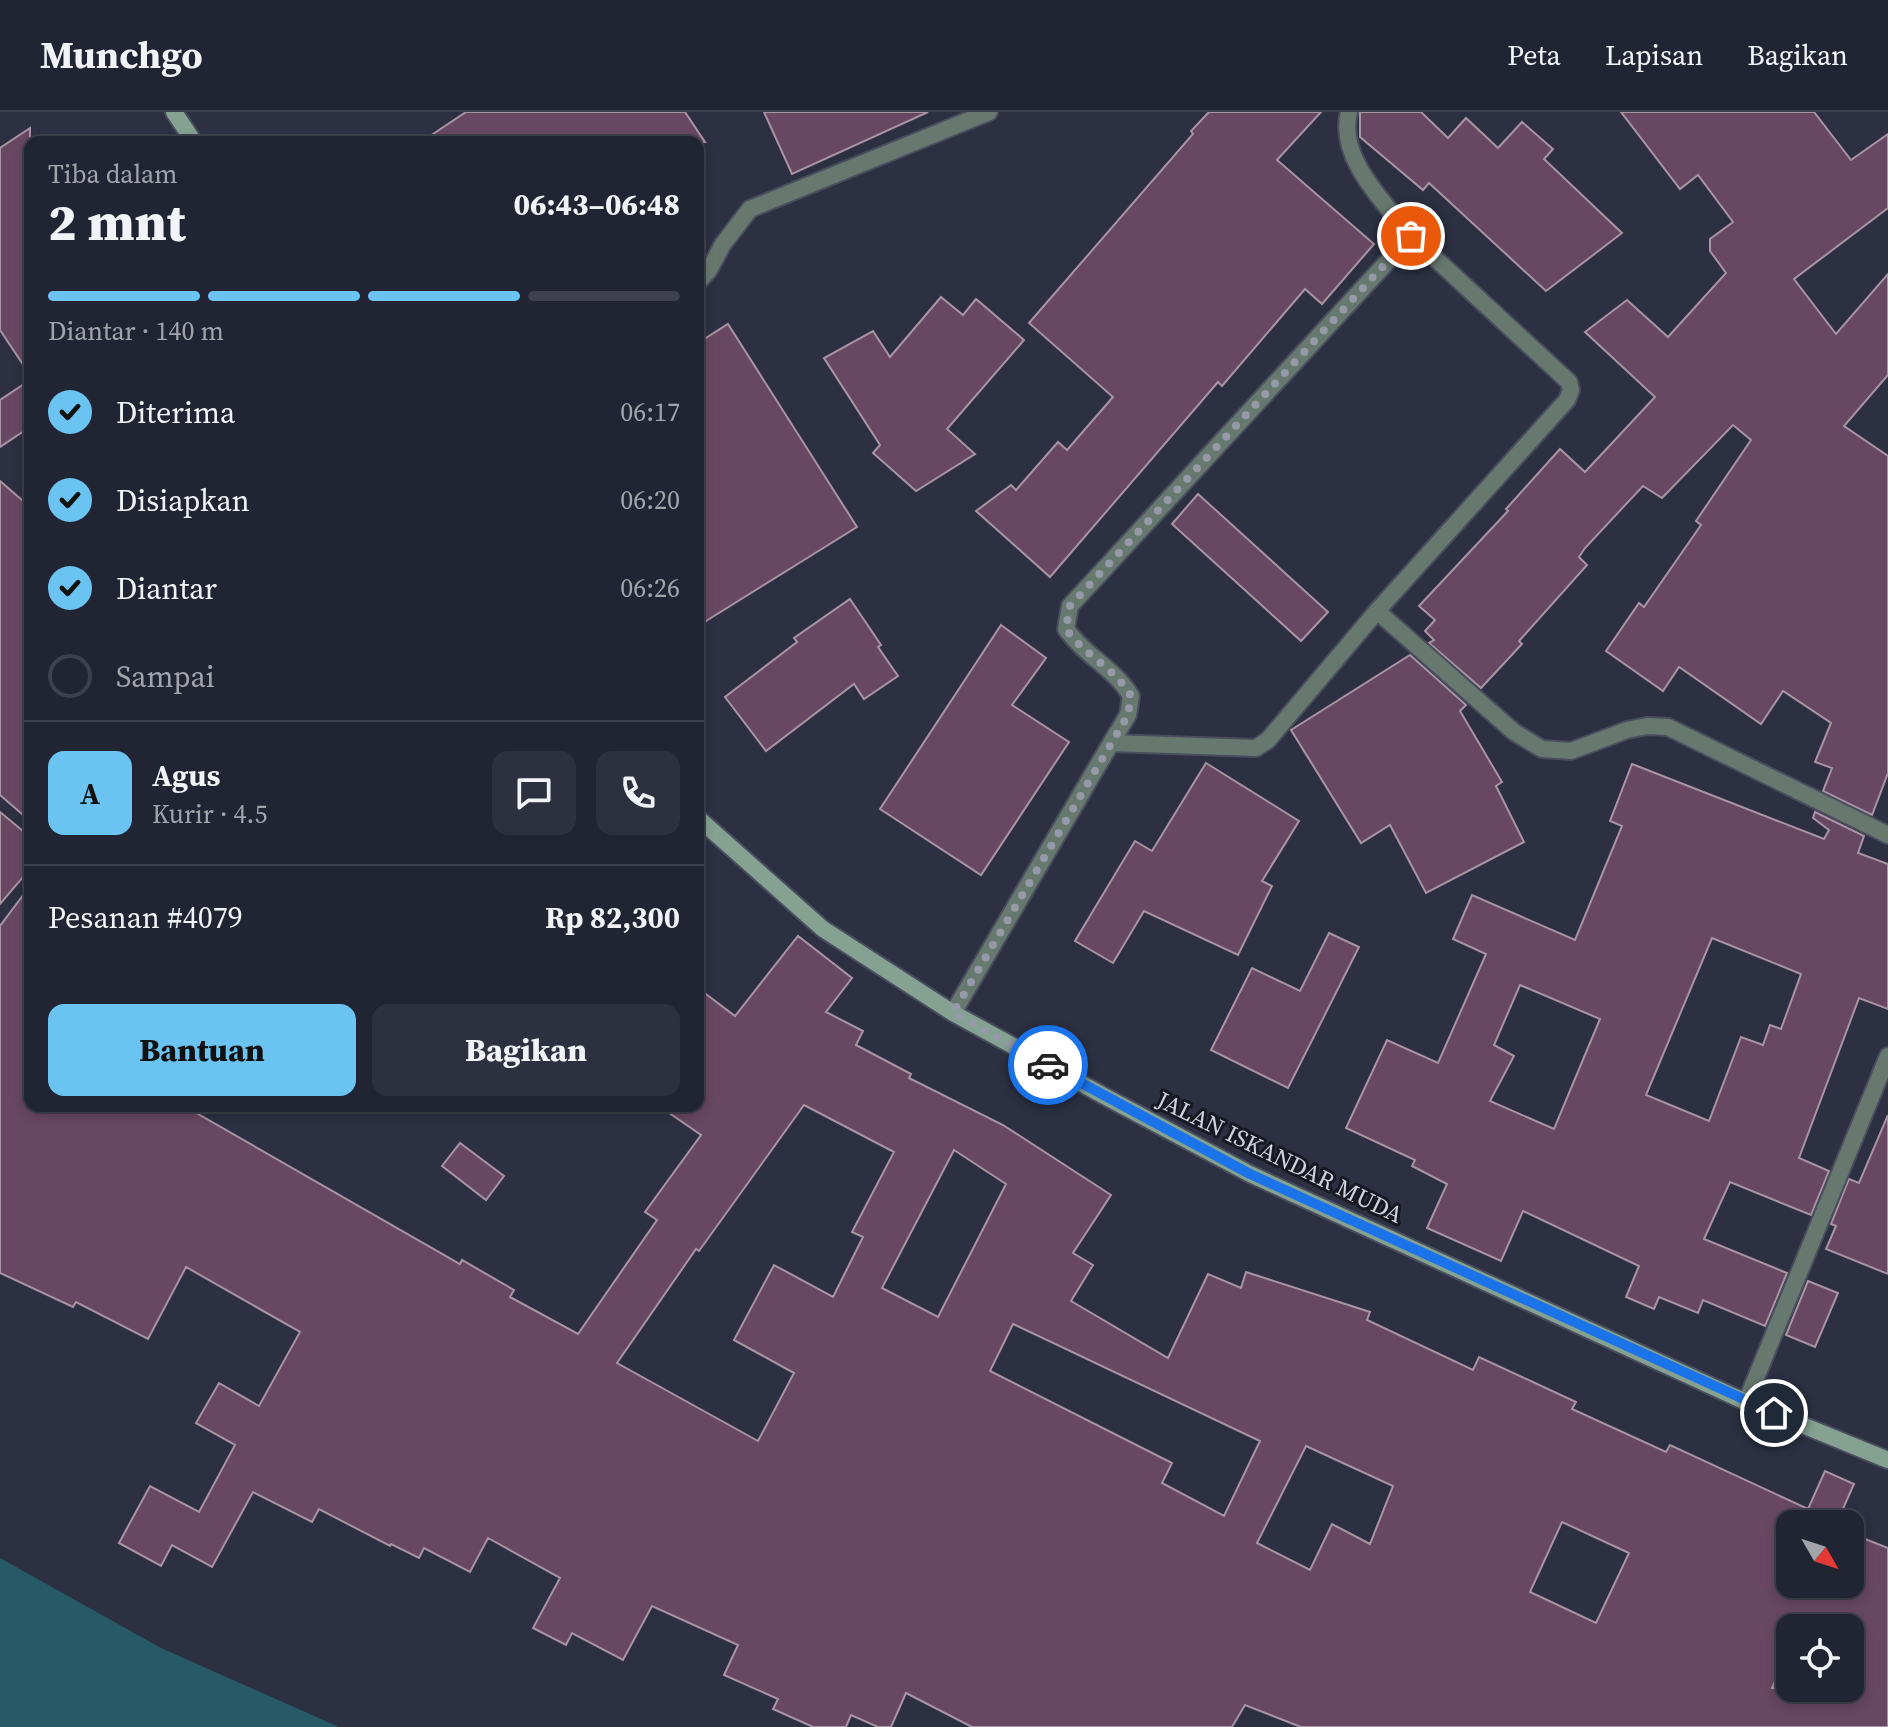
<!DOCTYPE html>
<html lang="id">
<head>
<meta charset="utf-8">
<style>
	:root { --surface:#212432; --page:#2d303e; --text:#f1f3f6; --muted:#a2a4ac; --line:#3e414d; --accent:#6bc3f2 }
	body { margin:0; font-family:"Source Serif 4",serif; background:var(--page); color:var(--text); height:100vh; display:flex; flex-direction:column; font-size:30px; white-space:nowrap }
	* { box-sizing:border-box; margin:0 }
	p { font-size:26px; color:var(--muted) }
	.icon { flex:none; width:44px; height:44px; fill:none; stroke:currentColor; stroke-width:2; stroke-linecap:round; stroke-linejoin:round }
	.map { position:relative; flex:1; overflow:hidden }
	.drawer { position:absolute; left:24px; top:24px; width:680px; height:976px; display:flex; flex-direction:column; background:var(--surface); border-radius:16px; box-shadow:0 4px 12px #0003,0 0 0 2px var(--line) }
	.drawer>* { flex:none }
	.needle { width:52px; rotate:129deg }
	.buttons { position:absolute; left:1776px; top:1398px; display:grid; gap:16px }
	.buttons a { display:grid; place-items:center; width:88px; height:88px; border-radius:16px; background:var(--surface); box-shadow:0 4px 12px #0003,0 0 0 2px var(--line); font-size:40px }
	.pin { position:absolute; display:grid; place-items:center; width:68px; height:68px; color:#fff; margin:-34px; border:4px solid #fff; border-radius:50%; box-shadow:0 2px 8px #0007 }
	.courier { position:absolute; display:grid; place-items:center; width:80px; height:80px; margin:-40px; border:6px solid #1a73e8; border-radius:50%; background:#fff; color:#222; box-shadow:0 2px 10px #0007 }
	.headline em { font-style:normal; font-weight:800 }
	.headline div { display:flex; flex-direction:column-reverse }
	.headline { display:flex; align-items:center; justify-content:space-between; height:136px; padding:0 24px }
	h1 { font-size:52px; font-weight:800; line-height:60px }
	.bar { display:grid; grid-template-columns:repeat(4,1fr); gap:12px 8px; align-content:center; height:96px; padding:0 24px }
	.bar i { height:10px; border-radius:6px; background:var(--line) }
	.bar .on { background:var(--accent) }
	.bar p { grid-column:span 4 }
	.line { display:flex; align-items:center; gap:20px; padding:0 24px; border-top:2px solid var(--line) }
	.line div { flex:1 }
	.round { display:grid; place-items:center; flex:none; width:84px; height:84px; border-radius:16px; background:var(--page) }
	ol { padding:0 24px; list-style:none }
	li { display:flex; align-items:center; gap:24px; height:88px }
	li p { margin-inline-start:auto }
	li .icon { padding:8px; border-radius:50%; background:var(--accent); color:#111; stroke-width:4 }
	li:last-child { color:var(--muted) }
	li i { width:44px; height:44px; border:4px solid var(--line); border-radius:50% }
	.button { display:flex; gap:16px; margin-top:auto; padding:16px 24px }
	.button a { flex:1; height:92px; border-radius:16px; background:var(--accent); color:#111; font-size:32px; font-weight:800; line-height:92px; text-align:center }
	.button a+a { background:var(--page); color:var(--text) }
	header { display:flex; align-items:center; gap:48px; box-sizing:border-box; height:112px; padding:0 40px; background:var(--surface); border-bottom:2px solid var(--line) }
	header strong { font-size:38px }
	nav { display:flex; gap:44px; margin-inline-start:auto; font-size:28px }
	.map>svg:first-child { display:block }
	.water { fill:#265a66 }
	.building { fill:#674761; stroke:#a994a4; stroke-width:2; fill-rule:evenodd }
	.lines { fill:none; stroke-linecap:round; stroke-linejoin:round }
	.street-casing { stroke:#494d5e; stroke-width:20 }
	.secondary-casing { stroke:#494d5e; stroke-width:20 }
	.street { stroke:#67796f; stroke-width:16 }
	.secondary { stroke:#84a192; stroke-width:16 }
	.done { stroke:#9699a7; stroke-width:8; stroke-dasharray:0 14.4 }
	.route { stroke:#1a73e8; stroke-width:10 }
	.labels { text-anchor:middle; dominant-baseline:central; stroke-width:6; stroke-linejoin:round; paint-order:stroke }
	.street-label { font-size:24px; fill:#cfd2de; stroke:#171821 }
</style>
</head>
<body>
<header>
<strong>Munchgo</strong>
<nav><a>Peta</a><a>Lapisan</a><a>Bagikan</a></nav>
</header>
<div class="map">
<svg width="1888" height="1615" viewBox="0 0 1888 1615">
	<rect width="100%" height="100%" fill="#2c3042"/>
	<polygon class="water" points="0,1446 161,1536 339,1615 0,1615"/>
	<g class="building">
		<polygon points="466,0 685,0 705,30 421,30"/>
		<polygon points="764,0 928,0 792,62"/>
		<polygon points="1209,0 1321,0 1277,48 1374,132 1322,192 1305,177 1222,274 1218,270 1050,465 976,399 1011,373 1016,378 1058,330 1067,338 1113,285 1029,211 1193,22 1191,19"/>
		<polygon points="1360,0 1421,0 1448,26 1466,6 1498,36 1522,10 1553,37 1544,47 1622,121 1546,179 1429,71 1423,78 1360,25"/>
		<polygon points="1621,0 1814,0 1851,48 1888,22 1888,96 1794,167 1836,222 1888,162 1888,263 1844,314 1888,344 1888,661 1872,703 1823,679 1832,656 1815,650 1831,611 1783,579 1761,612 1679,555 1663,579 1606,539 1639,491 1644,495 1701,413 1696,409 1751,328 1733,313 1662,386 1643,374 1585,436 1579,445 1587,453 1519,529 1522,532 1481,576 1429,531 1434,528 1425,519 1435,508 1419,494 1508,399 1506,397 1560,337 1585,360 1655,285 1585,220 1627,188 1668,225 1726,161 1710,139 1710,127 1733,110 1698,63 1680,77"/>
		<polygon points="30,16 30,263 0,218 0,36"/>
		<polygon points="941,185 963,203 976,187 1024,228 947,317 975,342 916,379 873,341 880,333 824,246 873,219 890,245"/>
		<polygon points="728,212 857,415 698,514 698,231"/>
		<polygon points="30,268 30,315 0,335 0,288"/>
		<polygon points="0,369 30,395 30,709 0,683"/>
		<polygon points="1198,382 1328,500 1301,529 1172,412"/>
		<polygon points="850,487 881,533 878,535 898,564 864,587 854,572 766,639 725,585 797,530 794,526"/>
		<polygon points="1001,513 1046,546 1012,593 1069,630 981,763 880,697"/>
		<polygon points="1410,543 1466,593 1460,599 1502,670 1496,674 1524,730 1426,781 1390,713 1361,731 1291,618"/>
		<polygon points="1206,651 1299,709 1262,769 1272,774 1238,843 1144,799 1113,851 1075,829 1135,729 1152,739"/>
		<path d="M1632 652 1824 727 1829 718 1813 706 1815 700 1864 724 1858 741 1888 752V897L1859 886 1799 1046 1829 1059 1811 1103 1730 1070 1704 1127 1787 1161 1765 1214 1703 1188 1698 1201 1659 1185 1654 1197 1626 1185 1639 1154 1523 1099 1501 1149 1427 1116 1447 1072 1412 1054 1415 1048 1346 1016 1387 928 1438 951 1486 842 1453 827 1472 783 1575 828 1622 714 1610 709ZM1712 826 1801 862 1781 917 1770 913 1763 933 1741 925 1709 1009 1646 983ZM1520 873 1600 907 1554 1017 1490 989 1514 944 1494 933Z"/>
		<polygon points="0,700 30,725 30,757 0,792"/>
		<path d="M30 774V994H184L460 1152 462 1148 514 1178 510 1185 578 1222 657 1108 645 1100 701 1023 659 994H698V876L735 904 798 824 852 866 826 900 863 919 856 933 911 962 909 966 1003 1013 1111 1083 1073 1141 1093 1153 1071 1189 1168 1246 1208 1162 1241 1176 1246 1160 1370 1200 1367 1208 1473 1258 1479 1245 1576 1290 1572 1297 1666 1340 1670 1333 1808 1397 1825 1359 1854 1372 1837 1410 1841 1412H1790V1472H1850V1421L1888 1436V1615H1301L1245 1593 1232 1615H972L906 1581 891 1615H878L851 1603 846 1615H813L773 1597 778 1587 724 1563 738 1533 652 1494 623 1548 572 1521 566 1533 533 1516 560 1466 488 1426 470 1460 424 1436 419 1446 391 1432 390 1434 319 1397 312 1410 253 1380 212 1455 172 1433 161 1454 119 1431 150 1374 199 1400 235 1333 196 1311 219 1271 259 1294 300 1220 186 1155 148 1227 76 1190 73 1195 0 1161V814ZM804 993 894 1040 852 1120 863 1125 833 1185 774 1153 734 1228 794 1261 758 1329 617 1251 696 1137 699 1139ZM954 1038 1006 1072 938 1205 882 1176ZM1013 1212 1260 1329 1224 1404 1162 1371 1172 1351 990 1259ZM1306 1334 1393 1374 1370 1432 1332 1412 1310 1458 1257 1431ZM1562 1410 1629 1441 1596 1511 1530 1480ZM1790 1516H1850V1576H1772L1790 1537Z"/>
		<polygon points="1329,821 1359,835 1288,976 1211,938 1252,856 1300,879"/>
		<polygon points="1888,1003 1888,1162 1826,1137 1836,1114 1831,1112 1849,1067 1859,1071"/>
		<polygon points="460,1031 504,1064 486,1088 442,1054"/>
		<polygon points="1808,1169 1838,1181 1815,1235 1786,1223"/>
	</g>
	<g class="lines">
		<g class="street-casing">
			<g id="street">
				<path d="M1349 0C1337 46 1385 91 1411 124"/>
				<polyline points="698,170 709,158 723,132 750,97 989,0"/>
				<polyline points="1377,499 1514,620 1542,637 1571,639 1627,618 1647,614 1668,615 1888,723"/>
				<path d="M953 901 1111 631 1128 603 1131 584C1115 557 1084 543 1066 517L1070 494 1411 124 1569 270 1571 278 1567 288 1377 499 1268 628 1256 636 1111 631"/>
				<polyline points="1746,1290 1888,944"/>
			</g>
		</g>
		<g class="secondary-casing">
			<g id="secondary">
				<polyline points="174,0 194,30"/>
				<polyline points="698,706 823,817 953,901 1106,985 1250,1062 1746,1290 1888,1348"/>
			</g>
		</g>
		<use href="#street" class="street"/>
		<use href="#secondary" class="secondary"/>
	</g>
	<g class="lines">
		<path class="done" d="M1048 953 953 901 1128 603 1131 584C1116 557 1084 543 1066 517L1070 494 1411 124"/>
		<polyline class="route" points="1048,953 1250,1062 1774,1301"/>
	</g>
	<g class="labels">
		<g class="street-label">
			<text transform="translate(1280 1045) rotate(26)">JALAN ISKANDAR MUDA</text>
		</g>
	</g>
</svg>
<div class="buttons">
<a><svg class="needle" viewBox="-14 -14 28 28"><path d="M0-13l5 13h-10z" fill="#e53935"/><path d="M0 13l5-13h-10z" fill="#a2a4ac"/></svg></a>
<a><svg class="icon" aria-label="locate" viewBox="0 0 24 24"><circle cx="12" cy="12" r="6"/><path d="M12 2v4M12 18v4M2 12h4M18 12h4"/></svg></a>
</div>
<div class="pin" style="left:1411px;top:124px;background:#ea580c"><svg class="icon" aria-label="bag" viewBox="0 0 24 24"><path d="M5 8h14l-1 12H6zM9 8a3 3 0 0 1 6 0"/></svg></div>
<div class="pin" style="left:1774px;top:1301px;background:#1f2937"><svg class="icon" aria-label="home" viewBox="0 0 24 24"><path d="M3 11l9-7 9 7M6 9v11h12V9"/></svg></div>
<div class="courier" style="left:1048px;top:953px"><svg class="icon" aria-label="car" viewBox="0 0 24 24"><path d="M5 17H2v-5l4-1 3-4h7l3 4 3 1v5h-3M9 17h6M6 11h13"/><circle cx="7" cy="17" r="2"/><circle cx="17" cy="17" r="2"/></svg></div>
<section class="drawer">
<div class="headline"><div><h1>2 mnt</h1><p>Tiba dalam</p></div><em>06:43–06:48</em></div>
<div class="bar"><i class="on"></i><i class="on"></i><i class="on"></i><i></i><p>Diantar · 140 m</p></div>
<ol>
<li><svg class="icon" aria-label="check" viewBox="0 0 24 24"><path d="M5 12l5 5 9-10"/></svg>Diterima<p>06:17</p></li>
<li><svg class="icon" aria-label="check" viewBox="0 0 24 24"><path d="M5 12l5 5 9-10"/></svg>Disiapkan<p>06:20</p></li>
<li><svg class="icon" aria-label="check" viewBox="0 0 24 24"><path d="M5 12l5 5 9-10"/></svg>Diantar<p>06:26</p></li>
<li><i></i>Sampai</li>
</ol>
<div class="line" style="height:144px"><b class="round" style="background:var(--accent);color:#111">A</b><div><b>Agus</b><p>Kurir · 4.5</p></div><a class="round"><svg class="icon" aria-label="chat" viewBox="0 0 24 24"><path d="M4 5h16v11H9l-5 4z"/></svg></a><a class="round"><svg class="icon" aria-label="phone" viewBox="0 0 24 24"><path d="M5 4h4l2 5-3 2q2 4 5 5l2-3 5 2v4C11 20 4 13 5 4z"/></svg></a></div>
<div class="line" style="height:104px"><div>Pesanan #4079</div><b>Rp 82,300</b></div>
<div class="button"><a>Bantuan</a><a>Bagikan</a></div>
</section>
</div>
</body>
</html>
